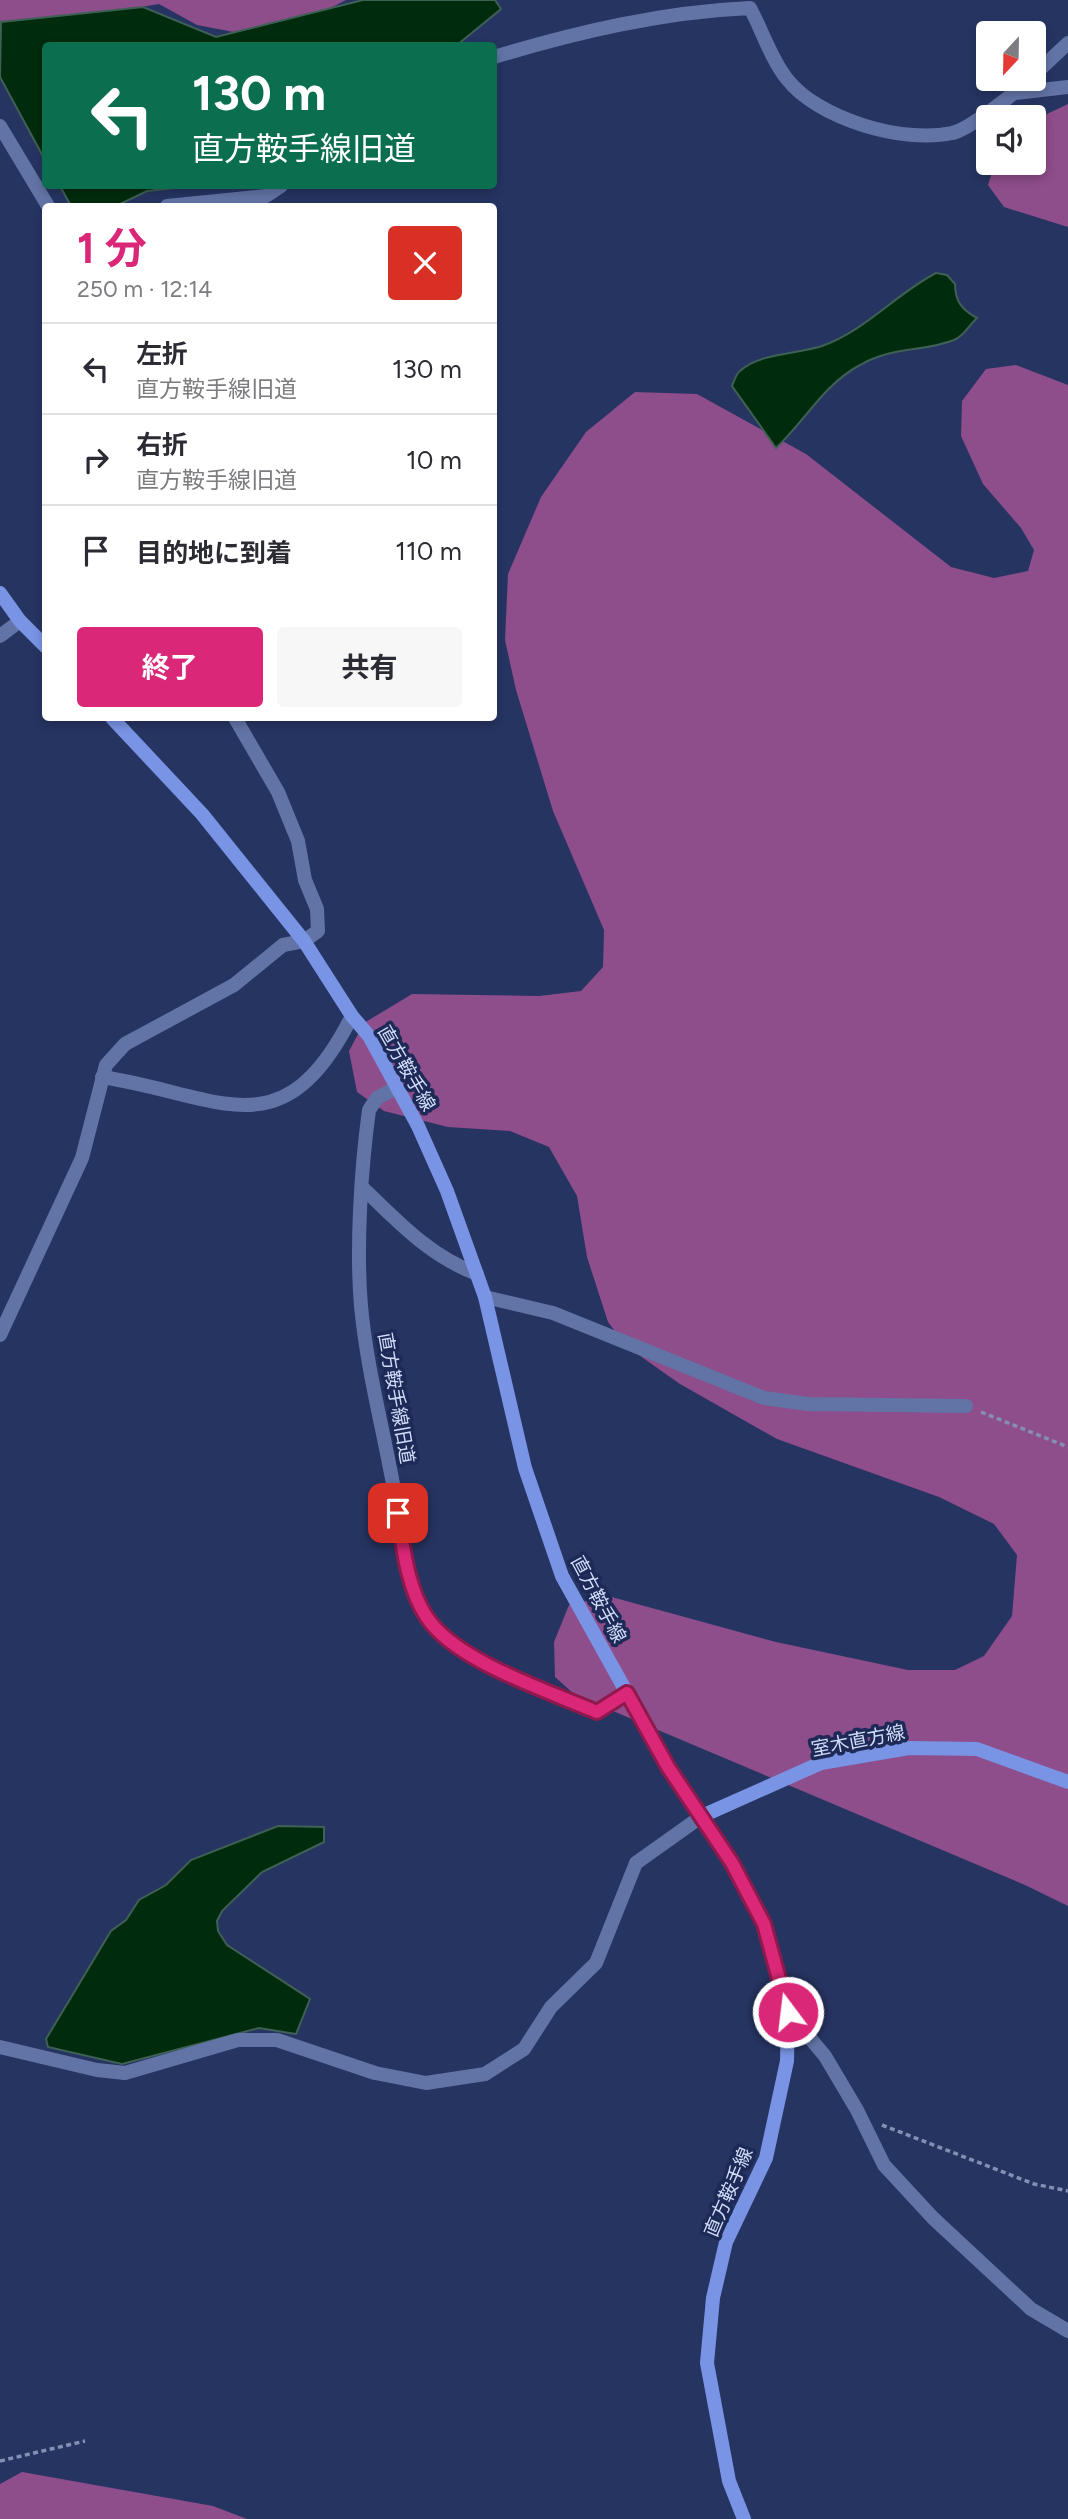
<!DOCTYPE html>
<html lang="ja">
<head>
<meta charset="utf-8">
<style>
	:root { --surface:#fff; --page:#f7f7f7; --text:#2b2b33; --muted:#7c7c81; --line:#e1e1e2; --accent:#db2777 }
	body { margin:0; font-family:Figtree,"Noto Sans JP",sans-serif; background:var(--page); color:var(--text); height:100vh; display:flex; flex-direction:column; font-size:26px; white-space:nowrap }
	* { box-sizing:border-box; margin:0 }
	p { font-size:23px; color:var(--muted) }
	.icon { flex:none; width:38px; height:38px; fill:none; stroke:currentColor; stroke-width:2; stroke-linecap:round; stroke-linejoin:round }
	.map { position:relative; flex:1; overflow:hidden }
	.drawer { position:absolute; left:42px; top:203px; width:455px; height:518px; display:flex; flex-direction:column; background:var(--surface); border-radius:7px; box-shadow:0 4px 10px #0003 }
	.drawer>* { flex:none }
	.guide { position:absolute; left:42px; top:42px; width:455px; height:147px; border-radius:7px; box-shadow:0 4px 10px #0003; background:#0b6e4f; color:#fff; overflow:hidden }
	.needle { width:46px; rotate:202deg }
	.tools { position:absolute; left:976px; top:21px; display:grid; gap:14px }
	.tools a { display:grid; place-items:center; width:70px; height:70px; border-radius:7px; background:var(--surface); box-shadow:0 4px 10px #0003; font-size:35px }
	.pin { position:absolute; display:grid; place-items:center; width:60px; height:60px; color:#fff; margin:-30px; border-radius:14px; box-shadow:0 4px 10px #0006 }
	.me { position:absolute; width:77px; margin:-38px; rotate:345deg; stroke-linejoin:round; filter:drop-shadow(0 0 5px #0008) }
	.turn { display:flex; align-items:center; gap:24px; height:147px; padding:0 35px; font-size:32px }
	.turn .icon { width:91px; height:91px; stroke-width:2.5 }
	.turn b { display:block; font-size:49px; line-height:60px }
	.round { display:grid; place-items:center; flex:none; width:74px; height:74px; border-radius:7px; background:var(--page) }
	.head { display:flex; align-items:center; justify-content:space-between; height:119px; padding:0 35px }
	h1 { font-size:42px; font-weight:700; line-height:52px; color:var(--accent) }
	.action { display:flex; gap:14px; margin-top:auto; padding:14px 35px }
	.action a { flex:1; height:80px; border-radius:7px; background:var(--accent); color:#fff; font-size:28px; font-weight:700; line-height:80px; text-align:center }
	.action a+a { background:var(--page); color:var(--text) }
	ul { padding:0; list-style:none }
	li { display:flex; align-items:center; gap:21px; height:91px; padding:0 35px; border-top:2px solid var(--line) }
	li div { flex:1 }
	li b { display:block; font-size:26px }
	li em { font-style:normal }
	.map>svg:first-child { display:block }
	.forest { fill:#8e4d8b }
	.water { fill:#002b0d; stroke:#3f6054; stroke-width:2 }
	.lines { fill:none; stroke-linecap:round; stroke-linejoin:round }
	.path { stroke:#838fb4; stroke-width:3.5; stroke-dasharray:5 3.5; stroke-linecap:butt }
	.street { stroke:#6274a6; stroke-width:14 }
	.secondary { stroke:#7994e4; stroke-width:14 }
	.route-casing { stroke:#8e194d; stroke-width:18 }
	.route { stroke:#db2777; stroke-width:12 }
	.labels { text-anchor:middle; stroke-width:7; stroke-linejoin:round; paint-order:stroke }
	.street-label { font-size:19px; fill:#d2ddfa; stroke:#1d2956 }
</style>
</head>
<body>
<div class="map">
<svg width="1068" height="2519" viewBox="0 0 1068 2519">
	<rect width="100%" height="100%" fill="#263462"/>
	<path class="forest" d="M0 0H346L271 39 197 25 159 4 0 30Z
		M1068 104V227L1004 207 988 185 995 163H1034V120Z
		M1016 365 1068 385V1906L1025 1885 575 1695 555 1677 554 1642 569 1605 608 1596 776 1642 908 1670H955L984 1656 1012 1616 1017 1555 994 1524 939 1497 777 1439 680 1384 626 1346 608 1322 587 1257 577 1196 549 1147 510 1131 448 1127 384 1111 357 1092 349 1051 364 1023 412 994 539 996 581 991 603 967 604 930 553 811 516 690 505 640 508 574 541 497 586 432 635 392 697 394 806 454 951 567 994 578 1028 571 1034 550 1021 528 983 484 961 436 962 401 986 369Z
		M22 2472 213 2506 247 2519H0V2484Z"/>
	<path class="water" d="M363 0H495L501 9 457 45 46 46 45 160 0 77 1 22 143 7 216 37Z
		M60 186H192L147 191 116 206H71Z
		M936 273 947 275 955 284C955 301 962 310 977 318 969 325 964 336 954 340 924 352 893 346 860 365 823 385 806 420 776 448L732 386C734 381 736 374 740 371 759 353 798 354 822 346 865 331 897 293 936 273Z
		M278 1826 324 1827V1842L262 1872 222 1911 217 1921 218 1931 227 1945 310 1999 296 2034 259 2028 122 2064 48 2047 46 2039 111 1931 126 1920 139 1900 166 1885 191 1860Z"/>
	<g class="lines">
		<path class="path" d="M981 1412 1068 1447
			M882 2125 1034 2184 1068 2191
			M0 2461 85 2441"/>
		<path class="street" d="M494 57C577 32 662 12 750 8 762 30 771 59 787 79 818 119 903 144 952 133 969 130 1016 92 1030 79
			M1034 75 1068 43
			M1015 93 1068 87
			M0 126 48 206
			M167 206 266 196 281 186
			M0 636 20 621
			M102 1077C221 1095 282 1154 352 1016
			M396 1088 377 1098 369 1110C361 1169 356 1247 361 1306 367 1370 384 1432 395 1495 402 1533 403 1585 427 1618 459 1663 546 1690 597 1712L627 1693
			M364 1189C399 1223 430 1256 477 1274
			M485 1297 553 1313 764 1398 808 1404 966 1406
			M0 1335 82 1158 106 1065 125 1044 234 985 283 945 304 941 318 931 317 909 305 880 298 841 278 792 235 718
			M788 2012 825 2056 857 2110 884 2165 933 2218 1031 2309 1068 2331
			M0 2047 97 2070 125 2073 238 2040H277L375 2073 426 2083 485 2074 524 2049 551 2007 596 1963 636 1863 702 1816"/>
		<path class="secondary" d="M0 593 20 621 46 647
			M112 718 202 814 304 941 352 1016 369 1036 418 1126 447 1191 485 1297 525 1468 562 1576 668 1767 732 1863 764 1924 788 2012 787 2061 766 2158 726 2242 713 2298 707 2363 729 2481 744 2519
			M702 1816 821 1763 909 1748 977 1749 1068 1782"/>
	</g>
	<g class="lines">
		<defs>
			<path id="route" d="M398 1513C403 1546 407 1587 426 1616 454 1661 549 1691 597 1712L627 1693 668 1767 732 1863 764 1924 788 2012"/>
		</defs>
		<use href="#route" class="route-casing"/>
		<use href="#route" class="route"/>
	</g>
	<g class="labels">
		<g class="street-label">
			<text transform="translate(407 1068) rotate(60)" y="7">直方鞍手線</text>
			<text transform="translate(397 1398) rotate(80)" y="7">直方鞍手線旧道</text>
			<text transform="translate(599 1599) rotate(62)" y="7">直方鞍手線</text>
			<text transform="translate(858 1740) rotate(-11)" y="7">室木直方線</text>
			<text transform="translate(728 2192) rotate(-67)" y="7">直方鞍手線</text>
		</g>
	</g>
</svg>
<div class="tools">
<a><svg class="needle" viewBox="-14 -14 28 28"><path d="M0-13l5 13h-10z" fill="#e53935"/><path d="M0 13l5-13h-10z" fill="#7c7c81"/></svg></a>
<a><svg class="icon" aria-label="sound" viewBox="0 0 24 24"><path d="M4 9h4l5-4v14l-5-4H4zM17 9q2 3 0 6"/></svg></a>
</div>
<div class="pin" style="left:398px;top:1513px;background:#d93025"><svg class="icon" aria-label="arrive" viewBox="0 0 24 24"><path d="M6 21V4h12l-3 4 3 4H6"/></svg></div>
<svg class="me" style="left:788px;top:2012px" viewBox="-20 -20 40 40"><circle r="17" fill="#db2777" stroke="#fff" stroke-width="3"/><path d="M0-11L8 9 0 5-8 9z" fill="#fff"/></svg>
<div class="guide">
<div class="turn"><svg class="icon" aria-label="left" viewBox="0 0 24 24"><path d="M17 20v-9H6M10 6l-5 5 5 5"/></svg><div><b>130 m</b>直方鞍手線旧道</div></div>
</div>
<section class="drawer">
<div class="head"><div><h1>1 分</h1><p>250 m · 12:14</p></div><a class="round" style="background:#d93025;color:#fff"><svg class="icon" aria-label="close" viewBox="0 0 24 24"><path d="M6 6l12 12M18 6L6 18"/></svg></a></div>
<ul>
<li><svg class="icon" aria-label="left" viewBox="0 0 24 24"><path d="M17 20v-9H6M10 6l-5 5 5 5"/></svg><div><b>左折</b><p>直方鞍手線旧道</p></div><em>130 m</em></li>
<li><svg class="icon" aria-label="right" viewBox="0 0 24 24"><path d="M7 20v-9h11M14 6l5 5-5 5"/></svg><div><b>右折</b><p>直方鞍手線旧道</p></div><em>10 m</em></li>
<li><svg class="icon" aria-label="arrive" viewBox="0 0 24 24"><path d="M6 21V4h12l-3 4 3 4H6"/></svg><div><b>目的地に到着</b></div><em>110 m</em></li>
</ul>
<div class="action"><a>終了</a><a>共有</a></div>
</section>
</div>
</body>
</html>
